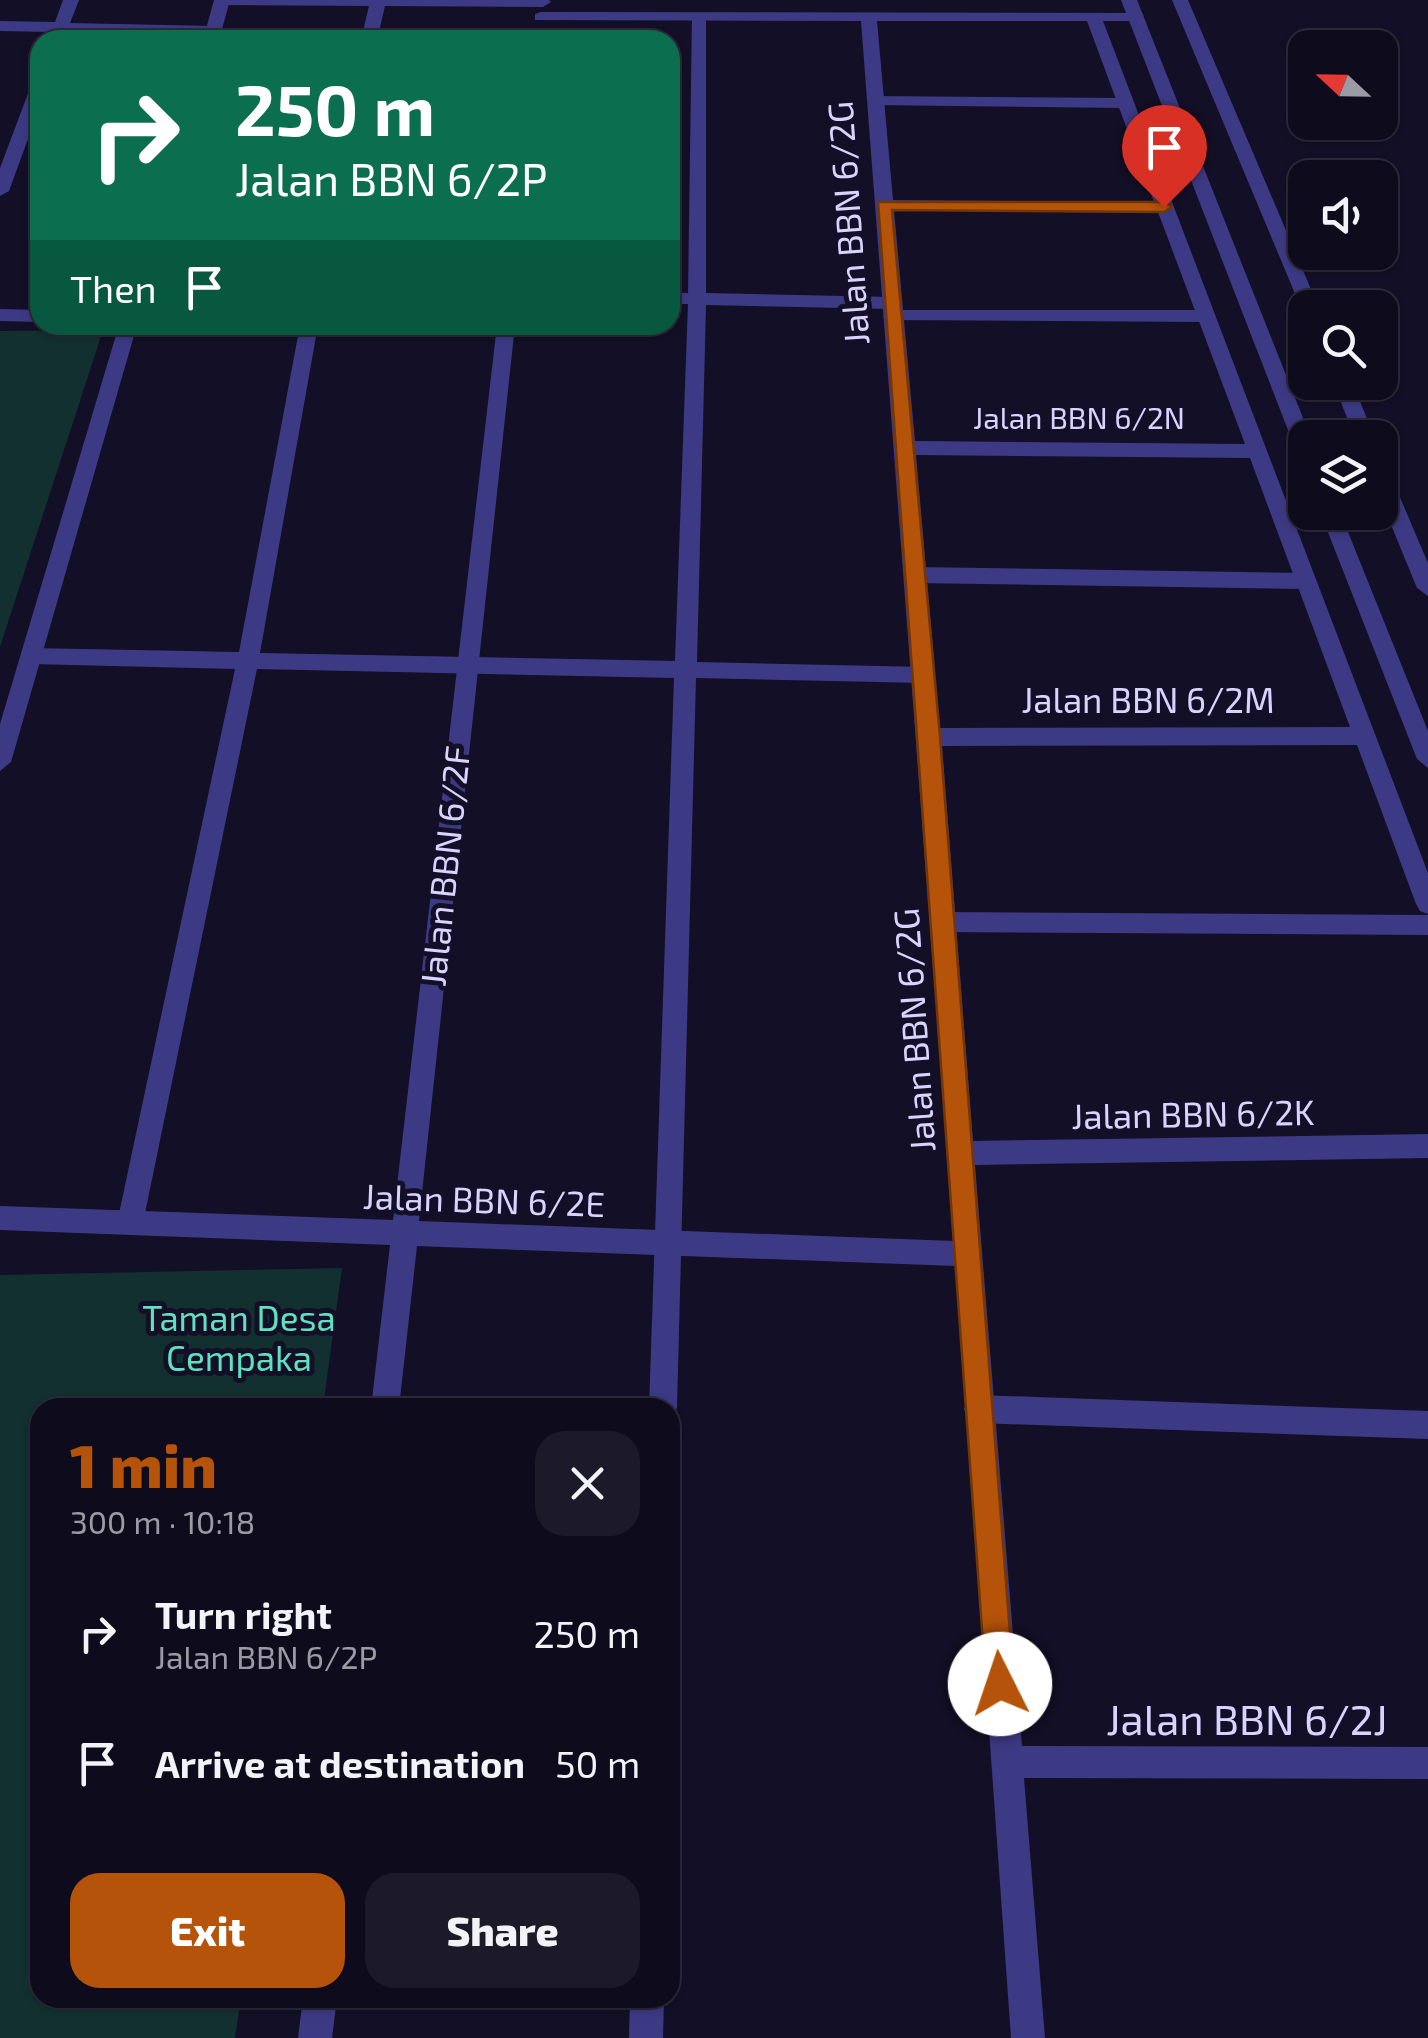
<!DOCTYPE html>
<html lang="en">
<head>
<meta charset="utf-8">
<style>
	:root { --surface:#0e0b1c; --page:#1c1929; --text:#f1f3f6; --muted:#9b9ba3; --line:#2e2b3b; --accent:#b45309 }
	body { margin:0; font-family:"Exo 2",sans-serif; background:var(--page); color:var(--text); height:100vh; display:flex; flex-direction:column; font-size:38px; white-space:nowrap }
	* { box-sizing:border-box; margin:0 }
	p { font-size:32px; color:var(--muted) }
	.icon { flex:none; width:55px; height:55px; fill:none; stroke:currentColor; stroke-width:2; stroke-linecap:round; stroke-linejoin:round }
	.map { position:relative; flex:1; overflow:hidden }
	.panel { position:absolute; left:30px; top:1398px; width:650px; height:610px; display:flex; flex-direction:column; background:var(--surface); border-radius:30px; box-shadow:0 2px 8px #0004,0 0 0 2px var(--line) }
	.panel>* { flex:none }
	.top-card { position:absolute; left:30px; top:30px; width:650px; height:305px; border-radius:30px; box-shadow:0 2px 8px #0004,0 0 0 2px var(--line); background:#0b6e4f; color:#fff; overflow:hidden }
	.needle { width:65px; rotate:292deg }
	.buttons { position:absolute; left:1288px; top:30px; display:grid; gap:20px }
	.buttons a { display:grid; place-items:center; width:110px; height:110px; border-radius:20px; background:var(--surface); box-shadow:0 2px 8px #0004,0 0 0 2px var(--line); font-size:50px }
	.pin { position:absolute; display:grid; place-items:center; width:85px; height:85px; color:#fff; margin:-102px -42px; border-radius:50% 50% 50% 0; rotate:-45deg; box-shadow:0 0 10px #0007 }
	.pin .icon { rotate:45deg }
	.me { position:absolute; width:110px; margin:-55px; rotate:356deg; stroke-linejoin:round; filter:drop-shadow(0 0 8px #0008) }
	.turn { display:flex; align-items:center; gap:35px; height:210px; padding:0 40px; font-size:45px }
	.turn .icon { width:130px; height:130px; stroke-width:2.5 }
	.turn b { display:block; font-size:70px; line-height:85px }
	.then { display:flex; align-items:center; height:95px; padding:0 40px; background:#0003; gap:20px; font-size:38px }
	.round { display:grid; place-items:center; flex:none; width:105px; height:105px; border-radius:30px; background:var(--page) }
	.overview { display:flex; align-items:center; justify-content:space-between; height:170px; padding:0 40px }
	h1 { font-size:60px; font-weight:800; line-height:75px; color:var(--accent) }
	.button { display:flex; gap:20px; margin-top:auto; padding:20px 40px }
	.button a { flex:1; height:115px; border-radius:30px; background:var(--accent); color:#fff; font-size:40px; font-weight:800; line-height:115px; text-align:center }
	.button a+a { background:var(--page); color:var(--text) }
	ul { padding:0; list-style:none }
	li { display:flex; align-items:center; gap:30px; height:130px; padding:0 40px }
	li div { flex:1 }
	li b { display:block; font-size:38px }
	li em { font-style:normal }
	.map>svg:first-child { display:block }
	.green { fill:#12302f }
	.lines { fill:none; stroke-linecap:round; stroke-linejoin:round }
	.service { fill:#3d3a85; fill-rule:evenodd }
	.minor { fill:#3d3a85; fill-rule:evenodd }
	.tertiary { fill:#3d3a85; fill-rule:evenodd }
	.route { fill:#b45309; stroke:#753606; stroke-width:2.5 }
	.labels { text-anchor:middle; stroke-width:10; stroke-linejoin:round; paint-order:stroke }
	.far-street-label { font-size:30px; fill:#d9d4ff; stroke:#130f26 }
	.street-label { font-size:35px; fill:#d9d4ff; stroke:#130f26 }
	.park-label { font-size:35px; fill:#5fe0c0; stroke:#130f26 }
	.near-street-label { font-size:42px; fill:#d9d4ff; stroke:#130f26 }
</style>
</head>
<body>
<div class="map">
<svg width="1428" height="2038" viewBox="0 0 1428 2038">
	<rect width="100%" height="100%" fill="#130f26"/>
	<path class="green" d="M103 330 0 647V331Z
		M342 1268 323 1407 40 1408V1998H241L235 2038H0V1275Z"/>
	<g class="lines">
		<path class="service" d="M63 0H79L70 23 213 26 221 31 213 36 67 32 64 40H48L51 32 0 31V21L55 22Z
			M214 0H549L551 2 543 7 385 6 377 40H361L369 6 222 5Z
			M692 15 706 18V293L891 297 900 303 891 309 706 305 697 662 924 667 935 675 924 683 696 678 677 1408 670 1419V1408H649L674 678 257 669 143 1223 139 1232 130 1235 121 1232 117 1223 235 669 31 664 20 656 31 648 239 652 300 325H318L260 653 675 661 688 304H670V292L688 293Z
			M40 78V106L9 191 0 196V168L32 83Z
			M875 96 1125 98 1133 103 1125 108 869 105V97Z
			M892 310H1204L1213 316 1204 322 885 320 883 316Z
			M915 567 1305 573 1316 581 1305 589 915 583 905 575Z
			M943 912 1428 915V935L943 932 934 929 931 922 934 915Z
			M978 1395 1428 1411V1439L978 1423 968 1419 964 1409 968 1399Z
			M630 1998H664L663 2038H629Z"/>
		<path class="minor" d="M214 0H230L219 40H203Z
			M541 12 1142 13 1144 16 1136 21H1103L1428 873V914L1420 911 1416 904 1357 745 942 746 973 1141 1428 1134V1158L975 1165 1022 1746 1428 1747V1779L1024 1778 1045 2038H1011L956 1266 417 1246 399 1408H371L390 1245 0 1230V1206L393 1220 497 325H515L419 1221 954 1241 861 21 535 20V14ZM877 21H1087L1154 202 893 200ZM894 210 1158 212 1245 444 915 441ZM916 455 1250 458 1350 727 940 728Z
			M0 309 40 310V322L0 321Z
			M119 325H137L11 762 0 771V724Z
			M303 1998H337L332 2038H298Z"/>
		<path class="tertiary" d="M1121 0H1137L1311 438H1305V455L1295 448Z
			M1172 0H1188L1319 308H1305V313L1301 308Z
			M1333 382H1352L1375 438H1355Z
			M1380 467 1390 474 1428 563V596L1417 588 1380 498Z
			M1320 512H1340L1428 731V768L1417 759Z"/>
	</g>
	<path class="route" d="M878 202H1164L1172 207 1164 212 892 210 940 737 1014 1684 1010 1694 1000 1698 990 1694 986 1684Z"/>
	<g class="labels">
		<g class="far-street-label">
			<text x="1079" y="429">Jalan BBN 6/2N</text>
		</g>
		<g class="street-label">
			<text transform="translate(849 223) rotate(-94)" y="12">Jalan BBN 6/2G</text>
			<text x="1148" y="713">Jalan BBN 6/2M</text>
			<text transform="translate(446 866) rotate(-84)" y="12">Jalan BBN 6/2F</text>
			<text transform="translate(915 1030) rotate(-94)" y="12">Jalan BBN 6/2G</text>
			<text transform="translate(1193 1115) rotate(-1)" y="12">Jalan BBN 6/2K</text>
			<text transform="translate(484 1201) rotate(2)" y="12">Jalan BBN 6/2E</text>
		</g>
		<g class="park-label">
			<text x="239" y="1331">Taman Desa<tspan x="239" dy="40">Cempaka</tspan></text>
		</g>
		<g class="near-street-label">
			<text x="1247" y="1735">Jalan BBN 6/2J</text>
		</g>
	</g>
</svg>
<div class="buttons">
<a><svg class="needle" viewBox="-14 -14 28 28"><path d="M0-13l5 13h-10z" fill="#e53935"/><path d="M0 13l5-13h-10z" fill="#9b9ba3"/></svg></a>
<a><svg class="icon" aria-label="sound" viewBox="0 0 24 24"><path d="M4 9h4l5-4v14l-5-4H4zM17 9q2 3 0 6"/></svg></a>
<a><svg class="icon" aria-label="search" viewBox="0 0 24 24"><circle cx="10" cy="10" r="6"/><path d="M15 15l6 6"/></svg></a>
<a><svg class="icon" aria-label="layers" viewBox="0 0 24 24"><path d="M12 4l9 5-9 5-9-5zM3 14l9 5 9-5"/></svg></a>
</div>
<div class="pin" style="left:1164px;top:207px;background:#d93025"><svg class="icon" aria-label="arrive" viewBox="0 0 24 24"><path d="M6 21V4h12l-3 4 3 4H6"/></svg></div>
<svg class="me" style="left:1000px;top:1684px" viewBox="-20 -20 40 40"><circle r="19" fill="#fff"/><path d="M0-13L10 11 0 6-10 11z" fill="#b45309"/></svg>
<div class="top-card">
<div class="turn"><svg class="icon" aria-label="right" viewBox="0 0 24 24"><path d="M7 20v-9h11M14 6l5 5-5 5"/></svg><div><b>250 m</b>Jalan BBN 6/2P</div></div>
<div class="then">Then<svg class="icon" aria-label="arrive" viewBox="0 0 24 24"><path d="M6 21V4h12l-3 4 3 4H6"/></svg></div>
</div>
<section class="panel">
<div class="overview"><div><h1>1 min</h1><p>300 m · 10:18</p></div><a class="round"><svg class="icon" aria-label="close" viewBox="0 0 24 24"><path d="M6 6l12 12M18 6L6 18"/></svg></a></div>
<ul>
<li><svg class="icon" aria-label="right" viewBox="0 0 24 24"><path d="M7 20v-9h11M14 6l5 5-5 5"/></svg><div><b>Turn right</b><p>Jalan BBN 6/2P</p></div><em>250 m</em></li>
<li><svg class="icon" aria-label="arrive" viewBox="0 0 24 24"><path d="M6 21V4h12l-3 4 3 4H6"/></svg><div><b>Arrive at destination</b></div><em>50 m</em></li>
</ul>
<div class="button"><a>Exit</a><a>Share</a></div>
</section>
</div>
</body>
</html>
